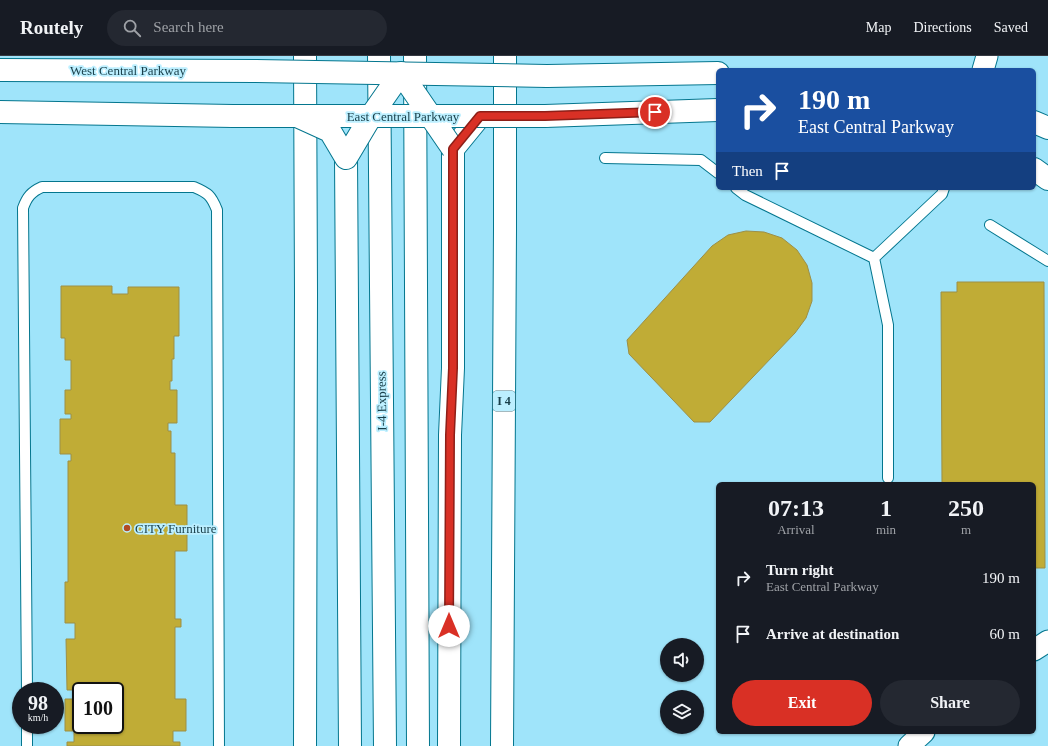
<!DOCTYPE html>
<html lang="en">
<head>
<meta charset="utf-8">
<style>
	:root { --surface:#171b24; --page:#242831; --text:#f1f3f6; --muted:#9ea1a6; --line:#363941; --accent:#d93025 }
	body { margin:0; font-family:"Times New Roman",serif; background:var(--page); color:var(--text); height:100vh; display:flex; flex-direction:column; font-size:15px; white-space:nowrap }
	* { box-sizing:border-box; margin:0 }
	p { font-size:13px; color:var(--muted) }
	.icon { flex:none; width:22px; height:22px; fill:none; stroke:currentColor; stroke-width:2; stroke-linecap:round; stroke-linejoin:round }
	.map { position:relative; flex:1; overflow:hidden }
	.sheet { position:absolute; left:716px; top:426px; width:320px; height:252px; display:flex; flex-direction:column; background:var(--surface); border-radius:6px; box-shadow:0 1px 3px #0004 }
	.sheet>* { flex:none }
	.banner { position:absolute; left:716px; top:12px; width:320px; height:122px; border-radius:6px; box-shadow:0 1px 3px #0004; background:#1a4fa0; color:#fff; overflow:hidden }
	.buttons { position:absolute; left:660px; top:582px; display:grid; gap:8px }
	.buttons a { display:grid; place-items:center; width:44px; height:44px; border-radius:50%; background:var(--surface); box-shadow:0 1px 3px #0004; font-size:20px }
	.speed { position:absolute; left:12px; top:626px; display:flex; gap:8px; font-size:20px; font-weight:700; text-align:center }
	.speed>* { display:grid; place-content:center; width:52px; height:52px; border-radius:50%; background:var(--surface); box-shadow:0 1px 3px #0004; line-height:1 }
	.speed small { font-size:10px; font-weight:400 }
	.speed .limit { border:2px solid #111; border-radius:6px; background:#fff; color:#111 }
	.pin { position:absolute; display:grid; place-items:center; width:34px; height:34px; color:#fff; margin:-17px; border:2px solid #fff; border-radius:50%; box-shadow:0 1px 4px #0007 }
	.me { position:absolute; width:44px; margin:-22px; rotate:0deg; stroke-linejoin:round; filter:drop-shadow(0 0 3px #0008) }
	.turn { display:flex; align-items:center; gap:14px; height:84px; padding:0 16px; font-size:18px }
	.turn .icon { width:52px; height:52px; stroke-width:2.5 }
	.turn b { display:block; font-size:28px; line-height:34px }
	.then { display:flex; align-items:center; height:38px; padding:0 16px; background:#0003; gap:8px; font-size:15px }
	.eta { display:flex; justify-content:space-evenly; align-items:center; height:68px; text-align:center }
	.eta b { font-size:24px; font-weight:700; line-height:28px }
	.primary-button { display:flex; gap:8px; margin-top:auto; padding:8px 16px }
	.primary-button a { flex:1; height:46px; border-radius:24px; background:var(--accent); color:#fff; font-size:16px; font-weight:700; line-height:46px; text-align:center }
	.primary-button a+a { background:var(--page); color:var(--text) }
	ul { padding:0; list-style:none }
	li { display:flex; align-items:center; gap:12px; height:56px; padding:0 16px }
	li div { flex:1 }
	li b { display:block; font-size:15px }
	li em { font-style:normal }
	header { display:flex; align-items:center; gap:24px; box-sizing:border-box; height:56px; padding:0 20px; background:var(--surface); border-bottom:1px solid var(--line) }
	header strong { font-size:19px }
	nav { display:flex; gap:22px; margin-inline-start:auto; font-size:14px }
	.search { width:280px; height:36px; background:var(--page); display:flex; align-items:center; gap:10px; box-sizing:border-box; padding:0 14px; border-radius:22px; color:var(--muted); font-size:15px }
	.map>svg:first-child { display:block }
	.building { fill:#c0ac36; stroke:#9c8f47; fill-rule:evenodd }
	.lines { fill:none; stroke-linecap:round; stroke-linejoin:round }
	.service-casing { stroke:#04768e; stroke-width:12 }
	.minor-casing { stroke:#04768e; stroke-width:23 }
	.secondary-casing { stroke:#04768e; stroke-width:24 }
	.motorway-casing { stroke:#04768e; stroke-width:24 }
	.service { stroke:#fff; stroke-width:10 }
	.minor { stroke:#fff; stroke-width:21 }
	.secondary { stroke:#fff; stroke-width:22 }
	.motorway { stroke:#fff; stroke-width:22 }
	.secondary-bridge-casing { stroke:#04768e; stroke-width:24; stroke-linecap:butt }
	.motorway-bridge-casing { stroke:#04768e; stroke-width:24; stroke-linecap:butt }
	.secondary-bridge { stroke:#fff; stroke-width:22 }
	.motorway-bridge { stroke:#fff; stroke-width:22 }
	.route-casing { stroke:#8d1f18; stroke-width:10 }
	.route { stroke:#d93025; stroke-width:7 }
	.poi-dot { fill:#b14a24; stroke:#bcefff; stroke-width:1.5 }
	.labels { text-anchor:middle; stroke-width:3.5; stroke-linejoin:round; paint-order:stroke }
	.shield { fill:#bcefff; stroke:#4a7480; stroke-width:1 }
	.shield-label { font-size:12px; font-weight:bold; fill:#193f4a }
	.street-label { font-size:13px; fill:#193f4a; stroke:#bcefff }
	.poi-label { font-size:13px; fill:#193f4a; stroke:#bcefff; text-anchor:start }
</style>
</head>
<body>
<header>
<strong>Routely</strong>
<div class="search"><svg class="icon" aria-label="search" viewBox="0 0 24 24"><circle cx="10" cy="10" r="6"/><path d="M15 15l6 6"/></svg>Search here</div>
<nav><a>Map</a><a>Directions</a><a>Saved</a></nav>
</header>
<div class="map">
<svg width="1048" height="690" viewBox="0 0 1048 690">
	<rect width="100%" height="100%" fill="#9fe4fa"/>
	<path class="building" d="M746 175 764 176 782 182 797 194 807 209 812 227V245L806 262 795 277 710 366H694L629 298 627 284 712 190 728 179Z
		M957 226H1044L1045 512H1034V428H942L941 236H957Z
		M61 230H112V238H128V231H179V280H174V303H172V325H170V334H177V367H168V375H171V397H175V449H187V495H175V563H181V571H175V643H186V675H173V686H180V690H67V686H74V675H65V643H76V634H67L66 583H75V567H65V526H68V405H71V398H60V363H71V358H65V334H71V304H65V282H61ZM81 635H115V669H81Z"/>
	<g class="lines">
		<defs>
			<path id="service" d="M605 102 701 104 718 117
				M736 132 745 139 874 202 942 138 944 132
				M990 169 1048 205
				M874 202 888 269V422
				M27 635 23 152C27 141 31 136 42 131H194C208 137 211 139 217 154L219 690
				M27 669V690"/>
			<path id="minor" d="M983 14 987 0
				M1034 594 1048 585
				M909 690 924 676"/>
			<path id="secondary" d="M0 14 256 15
				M547 20 718 17
				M0 56 233 60
				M545 60 718 54
				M1034 66 1048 72
				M1034 113 1048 123"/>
			<path id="motorway" d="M305 0 306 237 305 690
				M379 0 385 690
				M415 0 418 690
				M346 102 350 690
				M449 690 450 379 453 312V93L480 60
				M502 690 505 173V0"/>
		</defs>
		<use href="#service" class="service-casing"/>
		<use href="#minor" class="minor-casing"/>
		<use href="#secondary" class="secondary-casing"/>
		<use href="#motorway" class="motorway-casing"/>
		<use href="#service" class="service"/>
		<use href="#minor" class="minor"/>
		<use href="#secondary" class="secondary"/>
		<use href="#motorway" class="motorway"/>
		<defs>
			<path id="secondary-bridge" d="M256 15 547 20
				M233 60H545"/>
			<path id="motorway-bridge" d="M297 60 330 75 346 102 371 60 401 17 453 93"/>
		</defs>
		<use href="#secondary-bridge" class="secondary-bridge-casing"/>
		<use href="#motorway-bridge" class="motorway-bridge-casing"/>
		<use href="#secondary-bridge" class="secondary-bridge"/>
		<use href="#motorway-bridge" class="motorway-bridge"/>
	</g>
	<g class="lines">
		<defs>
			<path id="route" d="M449 570 450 379 453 312V93L480 60H545L655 56"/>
		</defs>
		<use href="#route" class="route-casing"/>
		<use href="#route" class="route"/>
	</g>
	<circle class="poi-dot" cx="127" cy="472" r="4"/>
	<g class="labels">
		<rect class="shield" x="493" y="335" width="22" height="20" rx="3"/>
		<g class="shield-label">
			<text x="504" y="349">I 4</text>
		</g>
		<g class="street-label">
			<text x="128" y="19">West Central Parkway</text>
			<text x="403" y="65">East Central Parkway</text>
			<text transform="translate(381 345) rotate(-91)" y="5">I-4 Express</text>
		</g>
		<g class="poi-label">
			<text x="135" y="477">CITY Furniture</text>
		</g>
	</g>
</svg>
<div class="buttons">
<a><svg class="icon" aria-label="sound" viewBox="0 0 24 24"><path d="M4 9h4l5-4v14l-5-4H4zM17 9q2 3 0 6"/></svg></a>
<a><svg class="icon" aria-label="layers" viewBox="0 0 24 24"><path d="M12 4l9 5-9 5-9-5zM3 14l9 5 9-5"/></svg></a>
</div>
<div class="speed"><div>98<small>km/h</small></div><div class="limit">100</div></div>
<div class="pin" style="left:655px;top:56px;background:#d93025"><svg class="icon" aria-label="arrive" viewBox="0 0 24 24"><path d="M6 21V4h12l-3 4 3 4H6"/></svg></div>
<svg class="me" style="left:449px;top:570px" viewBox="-20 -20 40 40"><circle r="19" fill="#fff"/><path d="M0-13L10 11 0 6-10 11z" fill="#d93025"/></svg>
<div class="banner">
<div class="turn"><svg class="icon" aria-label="right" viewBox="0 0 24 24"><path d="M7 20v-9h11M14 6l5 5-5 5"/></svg><div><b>190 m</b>East Central Parkway</div></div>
<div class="then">Then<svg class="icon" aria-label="arrive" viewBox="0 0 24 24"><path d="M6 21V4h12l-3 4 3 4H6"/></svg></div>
</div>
<section class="sheet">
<div class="eta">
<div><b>07:13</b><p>Arrival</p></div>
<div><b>1</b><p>min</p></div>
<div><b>250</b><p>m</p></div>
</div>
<ul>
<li><svg class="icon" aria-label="right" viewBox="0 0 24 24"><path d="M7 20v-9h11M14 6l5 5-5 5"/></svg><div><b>Turn right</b><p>East Central Parkway</p></div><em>190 m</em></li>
<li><svg class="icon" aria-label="arrive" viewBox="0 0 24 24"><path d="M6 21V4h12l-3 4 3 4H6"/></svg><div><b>Arrive at destination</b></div><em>60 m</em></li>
</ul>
<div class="primary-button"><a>Exit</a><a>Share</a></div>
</section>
</div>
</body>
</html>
